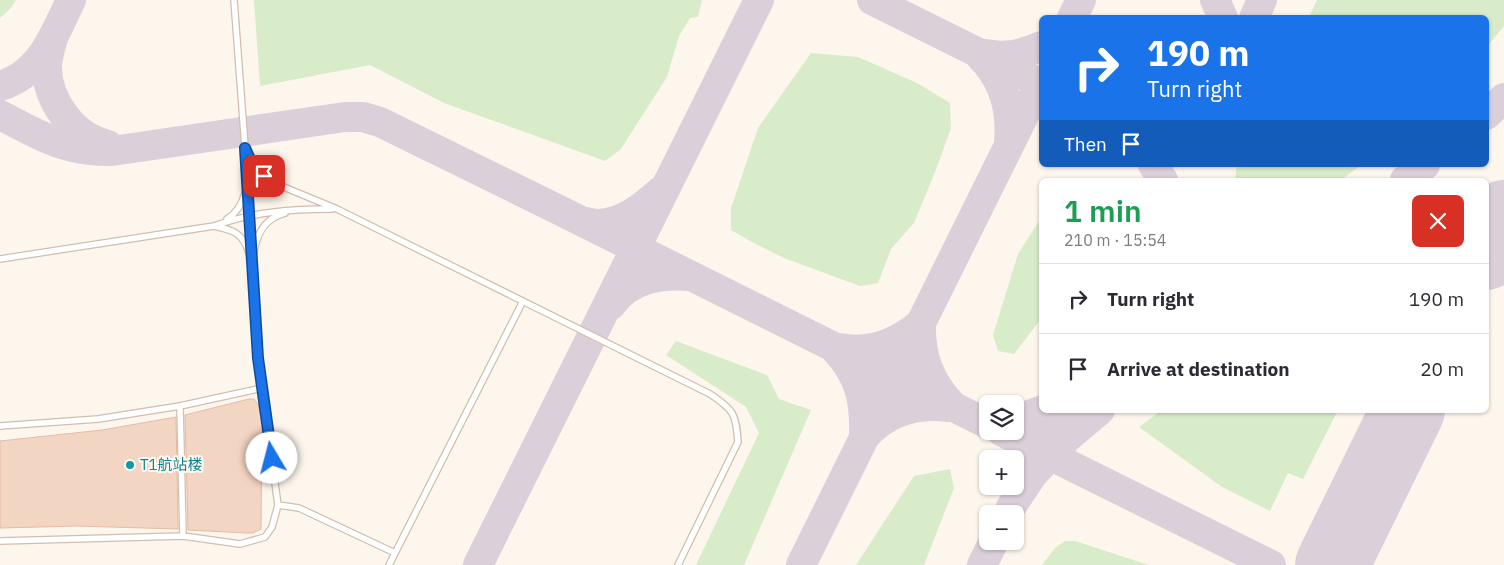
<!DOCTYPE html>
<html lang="en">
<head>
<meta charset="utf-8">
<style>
	:root { --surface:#fff; --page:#f2f2f3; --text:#2b2b33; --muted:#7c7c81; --line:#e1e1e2 }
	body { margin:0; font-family:"IBM Plex Sans","Noto Sans SC",sans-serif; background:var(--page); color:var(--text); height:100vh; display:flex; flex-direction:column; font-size:19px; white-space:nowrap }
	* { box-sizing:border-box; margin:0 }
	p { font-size:16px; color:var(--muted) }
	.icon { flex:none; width:28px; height:28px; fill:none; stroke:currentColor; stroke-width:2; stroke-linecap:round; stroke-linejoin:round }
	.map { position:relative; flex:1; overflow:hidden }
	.details { position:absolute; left:1039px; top:178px; width:450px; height:235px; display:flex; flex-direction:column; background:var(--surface); border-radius:8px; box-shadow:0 1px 4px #0004 }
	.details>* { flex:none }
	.top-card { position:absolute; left:1039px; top:15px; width:450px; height:152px; border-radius:8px; box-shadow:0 1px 4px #0004; background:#1a73e8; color:#fff; overflow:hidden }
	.fabs { position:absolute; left:979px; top:395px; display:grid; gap:10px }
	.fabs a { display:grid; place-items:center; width:45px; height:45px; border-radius:8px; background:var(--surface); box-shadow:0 1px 4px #0004; font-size:25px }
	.pin { position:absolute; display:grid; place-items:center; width:42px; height:42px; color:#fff; margin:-21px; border-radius:10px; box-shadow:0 2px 8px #0006 }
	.me { position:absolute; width:55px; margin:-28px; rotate:352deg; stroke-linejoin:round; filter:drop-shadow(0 0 4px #0008) }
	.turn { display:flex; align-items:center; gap:18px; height:105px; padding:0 25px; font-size:22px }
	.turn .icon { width:65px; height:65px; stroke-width:2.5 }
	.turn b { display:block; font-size:35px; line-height:42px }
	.then { display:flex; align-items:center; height:48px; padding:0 25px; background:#0003; gap:10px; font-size:19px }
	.round { display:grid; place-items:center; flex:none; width:52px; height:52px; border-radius:8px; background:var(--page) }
	.overview { display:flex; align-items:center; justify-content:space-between; height:85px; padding:0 25px }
	h1 { font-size:30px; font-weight:600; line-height:38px; color:#1e9e55 }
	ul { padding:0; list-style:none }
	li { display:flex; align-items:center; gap:15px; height:70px; padding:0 25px; border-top:1px solid var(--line) }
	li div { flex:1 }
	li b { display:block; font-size:19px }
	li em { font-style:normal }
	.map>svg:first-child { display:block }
	.green { fill:#d8ecc9 }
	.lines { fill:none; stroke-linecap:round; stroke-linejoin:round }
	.taxiway { stroke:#dbcfda; stroke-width:30 }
	.runway { stroke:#dbcfda; stroke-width:74 }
	.building { fill:#f3d5c3; stroke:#e6bba3 }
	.lane-casing { stroke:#d1beb0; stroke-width:8 }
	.lane { stroke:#fff; stroke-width:5.5 }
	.route-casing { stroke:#114b97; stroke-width:12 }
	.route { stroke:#1a73e8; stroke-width:9 }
	.culture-dot { fill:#0f9aa8; stroke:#fffaf3; stroke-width:2 }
	.labels { text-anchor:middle; stroke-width:4; stroke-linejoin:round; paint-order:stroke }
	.culture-label { font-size:15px; fill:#0d838f; stroke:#fffaf3; text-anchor:start }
</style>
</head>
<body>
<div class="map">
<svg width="1504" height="565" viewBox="0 0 1504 565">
	<rect width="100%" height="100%" fill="#fdf6ec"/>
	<path class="green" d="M0 0H16L10 9 0 18Z
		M254 0H702L698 17 690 18 679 36 667 77 621 149 605 161 444 103 370 65 260 86Z
		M1317 0H1504V26L1486 48V18L1309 17Z
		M811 53 858 57 917 83 950 103 951 128 937 167 914 223 891 249 878 283 860 286 784 258 750 241 731 230V208L758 128Z
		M1237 165H1361L1341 180H1235Z
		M1041 218V319L1014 354 998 351 993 335 1018 254Z
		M676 341 767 375 779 399 811 410 744 565H696L759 433 746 407 666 355Z
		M1162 410H1338L1303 479 1288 473 1270 511 1222 487 1139 427Z
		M950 469 954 488 924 565H856L914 476Z
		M1065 541H1075L1149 565H1042L1055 548Z"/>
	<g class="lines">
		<path class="taxiway" d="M872 0 1041 84
			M1215 0 1223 18
			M1072 18 1081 0
			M1254 18 1262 0
			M54 35C51 45 48 54 47 65 46 100 73 137 108 145
			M985 54C1005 58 1023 55 1041 46
			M980 56C1004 80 1012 109 1009 142
			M0 86C41 74 54 35 71 0
			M0 115C22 126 45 140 69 146 83 150 98 151 112 151L345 117H363L380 122 557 209 988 424
			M1486 115 1504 98
			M1153 165 1163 180
			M1405 180 1425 165
			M581 221C587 222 594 224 600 224 625 222 644 206 662 190
			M611 305C630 278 660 274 690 276
			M921 323C920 355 929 381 951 404
			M839 348C870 354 896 344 920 324
			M835 349C860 376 865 400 864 435
			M1015 420 1043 410
			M1001 431 1271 565
			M866 435C888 411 918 403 949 407
			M1035 459 1059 410
			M1011 507 1033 474 1068 437 1100 410
			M478 565 759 0
			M801 565 1041 81
			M982 565 994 541
			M1319 565 1352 523"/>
		<path class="runway" d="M1486 253 1504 217
			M1332 565 1408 410"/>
	</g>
	<path class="building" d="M249 399H254L258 404 262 423 261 529 253 533H246L188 530 185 415Z
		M176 417 178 529 77 526 0 528V441L102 430Z"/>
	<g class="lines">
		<defs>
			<path id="lane" d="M234 0 245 147 254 168 274 183 337 209 710 394C734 410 736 414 738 442L678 565
				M245 153 258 358 262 388
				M227 219C237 213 242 204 245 193
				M214 226C233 230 243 233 249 253
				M254 252C257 233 265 218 285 213
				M0 259 214 226C253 212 291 209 332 209
				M180 406 183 536
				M0 426 98 419 180 406 262 388 278 505 272 527 265 537 240 544 183 536 0 541
				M278 505 299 508 395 553
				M389 565 523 301"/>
		</defs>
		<use href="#lane" class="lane-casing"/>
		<use href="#lane" class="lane"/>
	</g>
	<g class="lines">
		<defs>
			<path id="route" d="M264 176 254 168 245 148 258 358 272 458"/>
		</defs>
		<use href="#route" class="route-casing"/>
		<use href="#route" class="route"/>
	</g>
	<circle class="culture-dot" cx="130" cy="465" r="5"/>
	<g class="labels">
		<g class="culture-label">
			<text x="140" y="470">T1航站楼</text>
		</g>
	</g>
</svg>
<div class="fabs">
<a><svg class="icon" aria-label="layers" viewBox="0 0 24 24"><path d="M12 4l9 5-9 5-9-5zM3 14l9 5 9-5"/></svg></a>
<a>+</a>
<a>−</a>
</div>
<div class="pin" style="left:264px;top:176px;background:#d93025"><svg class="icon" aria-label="arrive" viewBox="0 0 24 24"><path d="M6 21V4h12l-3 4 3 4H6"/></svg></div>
<svg class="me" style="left:272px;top:458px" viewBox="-20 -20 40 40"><circle r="19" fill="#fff"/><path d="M0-13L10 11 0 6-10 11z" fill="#1a73e8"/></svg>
<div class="top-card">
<div class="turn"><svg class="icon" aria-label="right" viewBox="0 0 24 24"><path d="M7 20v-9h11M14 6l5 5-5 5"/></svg><div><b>190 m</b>Turn right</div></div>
<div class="then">Then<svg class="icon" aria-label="arrive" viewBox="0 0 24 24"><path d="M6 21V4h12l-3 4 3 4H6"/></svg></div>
</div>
<section class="details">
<div class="overview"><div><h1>1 min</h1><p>210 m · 15:54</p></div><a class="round" style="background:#d93025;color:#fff"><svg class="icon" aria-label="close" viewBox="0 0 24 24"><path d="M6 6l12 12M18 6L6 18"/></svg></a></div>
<ul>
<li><svg class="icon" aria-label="right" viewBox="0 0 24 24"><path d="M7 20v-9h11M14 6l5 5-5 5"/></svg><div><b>Turn right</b></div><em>190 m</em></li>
<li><svg class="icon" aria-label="arrive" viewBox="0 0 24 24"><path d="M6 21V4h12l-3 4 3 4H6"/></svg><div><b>Arrive at destination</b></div><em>20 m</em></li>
</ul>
</section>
</div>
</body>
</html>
